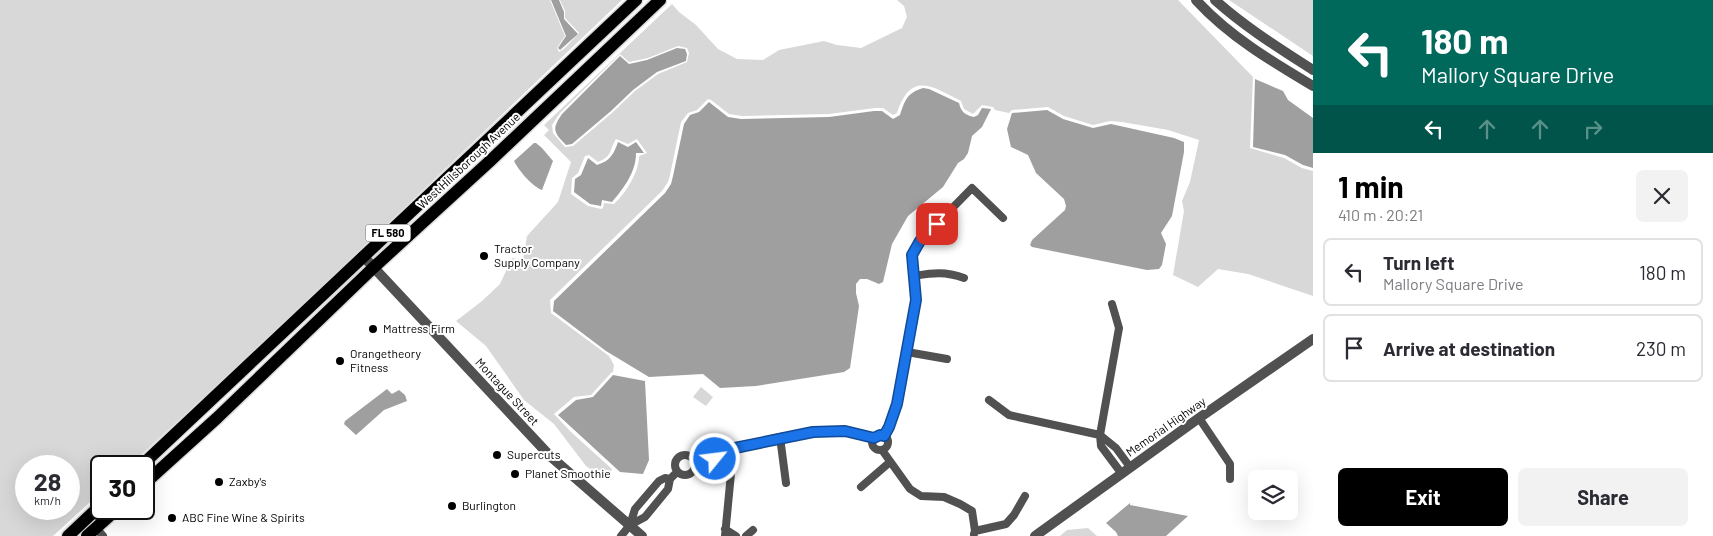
<!DOCTYPE html>
<html lang="en">
<head>
<meta charset="utf-8">
<style>
	:root { --surface:#fff; --page:#f2f2f3; --text:#2b2b33; --muted:#7c7c81; --line:#e1e1e2; --accent:#000 }
	body { margin:0; font-family:Barlow,sans-serif; background:var(--page); color:var(--text); height:100vh; display:flex; flex-direction:column; font-size:19px; white-space:nowrap }
	* { box-sizing:border-box; margin:0 }
	p { font-size:16px; color:var(--muted) }
	.icon { flex:none; width:28px; height:28px; fill:none; stroke:currentColor; stroke-width:2; stroke-linecap:round; stroke-linejoin:round }
	.map { position:relative; flex:1; overflow:hidden }
	.side { display:flex; flex-direction:column; background:var(--surface); width:400px }
	.side>* { flex:none }
	.guide { background:#00695c; color:#fff; overflow:hidden }
	.tools { position:absolute; left:1248px; top:470px; display:grid; gap:10px }
	.tools a { display:grid; place-items:center; width:50px; height:50px; border-radius:8px; background:var(--surface); box-shadow:0 5px 20px #0002; font-size:25px }
	.speed { position:absolute; left:15px; top:455px; display:flex; gap:10px; font-size:25px; font-weight:700; text-align:center }
	.speed>* { display:grid; place-content:center; width:65px; height:65px; border-radius:50%; background:var(--surface); box-shadow:0 5px 20px #0002; line-height:1 }
	.speed small { font-size:12px; font-weight:400 }
	.speed .limit { border:2px solid #111; border-radius:8px; background:#fff; color:#111 }
	.pin { position:absolute; display:grid; place-items:center; width:42px; height:42px; color:#fff; margin:-21px; border-radius:10px; box-shadow:0 2px 8px #0006 }
	.me { position:absolute; width:55px; margin:-28px; rotate:61deg; stroke-linejoin:round; filter:drop-shadow(0 0 4px #0008) }
	.turn { display:flex; align-items:center; gap:18px; height:105px; padding:0 25px; font-size:22px }
	.turn .icon { width:65px; height:65px; stroke-width:2.5 }
	.turn b { display:block; font-size:35px; line-height:42px }
	.lanes { display:flex; align-items:center; height:48px; padding:0 25px; background:#0003; justify-content:center; gap:25px; direction:ltr }
	.lanes .off { opacity:.35 }
	.round { display:grid; place-items:center; flex:none; width:52px; height:52px; border-radius:8px; background:var(--page) }
	.head { display:flex; align-items:center; justify-content:space-between; height:85px; padding:0 25px }
	h1 { font-size:30px; font-weight:700; line-height:38px; color:var(--accent) }
	.cta { display:flex; gap:10px; margin-top:auto; padding:10px 25px }
	.cta a { flex:1; height:58px; border-radius:8px; background:var(--accent); color:#fff; font-size:20px; font-weight:700; line-height:58px; text-align:center }
	.cta a+a { background:var(--page); color:var(--text) }
	ul { padding:0; list-style:none }
	li { display:flex; align-items:center; gap:15px; height:68px; margin:0 10px 8px; padding:0 15px; border:2px solid var(--line); border-radius:8px }
	li div { flex:1 }
	li b { display:block; font-size:19px }
	li em { font-style:normal }
	main { display:flex; flex:1; min-height:0 }
	.map>svg:first-child { display:block }
	.green { fill:#d8d8d8; fill-rule:evenodd }
	.water { fill:#9f9f9f }
	.lines { fill:none; stroke-linecap:round; stroke-linejoin:round }
	.primary-casing { stroke:#dbdbdb; stroke-width:15 }
	.minor { stroke:#515151; stroke-width:8 }
	.tertiary { stroke:#515151; stroke-width:10 }
	.primary { stroke:#000; stroke-width:12 }
	.route-casing { stroke:#114b97; stroke-width:12 }
	.route { stroke:#1a73e8; stroke-width:9 }
	.poi-dot { fill:#000; stroke:#fff; stroke-width:2 }
	.labels { text-anchor:middle; stroke-width:4; stroke-linejoin:round; paint-order:stroke }
	.shield { fill:#fff; stroke:#4c4c4c; stroke-width:1 }
	.shield-label { font-size:11px; font-weight:bold; fill:#000 }
	.street-label { font-size:12px; fill:#000; stroke:#fff }
	.poi-label { font-size:12px; fill:#000; stroke:#fff; text-anchor:start }
</style>
</head>
<body>
<main>
<div class="map">
<svg width="1313" height="536" viewBox="0 0 1313 536">
	<rect width="100%" height="100%" fill="#fff"/>
	<path class="green" d="M0 0H550L565 36 557 48 559 52 565 48 579 33 565 18V11L560 0H622L271 335 129 466H101V492L53 536H0ZM26 466H69V509H26Z
		M897 0H1178L1253 77 1250 148 1284 158 1302 168 1313 171V296L1248 274 1218 269 1198 287 1173 275 1184 211 1182 201 1190 182 1199 140 1168 130 1122 122 1110 121 1093 125 1064 116 1048 107 1012 110 1009 113 995 110 993 107 982 105 973 114 964 109 961 101C931 86 911 71 897 113L893 115 883 108H875L829 114 742 116 729 114 711 100 708 99 697 110 688 113 681 122 670 175 668 182 662 191 550 300 551 313 609 356 614 365 613 372 611 373 591 395 574 397 554 414 571 432 612 469 606 480 586 466 554 424 524 400 486 346 456 321 482 301 500 284 512 258 523 260 527 236 558 202 571 162 544 135 549 130 544 125 672 4 679 12 696 25 718 49 737 59 763 60 779 50 824 41 837 45 861 48 902 28 907 17 904 6ZM678 46 687 48 689 53 687 62 658 74 635 91 613 112 573 146 565 147 553 133 552 125 560 113 620 54 629 62 648 58ZM616 139 628 144 637 139 647 153 639 156C639 172 626 193 614 204L604 203 603 208 601 209 588 206 571 194 572 178 578 173 585 156 589 155 598 162C613 156 609 150 616 139Z
		M1229 0H1313V56Z
		M701 387 713 397 706 406 693 397Z
		M1088 528 1097 536H1060L1067 530Z"/>
	<path class="water" d="M551 0H559L564 12V19L578 34 560 50 558 48 566 36Z
		M677 48 685 49 687 54 686 61 657 72 633 90 611 111 572 144 566 145C553 132 552 129 562 114L620 56 629 64 647 60Z
		M1255 79 1283 91 1288 100 1313 118V168L1303 165 1285 155 1253 147Z
		M923 88 929 89 959 103C961 112 965 115 974 117L978 115 982 108 991 109 982 127 972 136 968 153 964 159 958 163 943 187 908 216 892 244 883 282 879 284 867 279H860L856 284V293L859 306 850 368 844 372 756 386 720 388 703 374 649 377 606 351 553 311 554 301 665 193 671 184 673 176 684 124 690 115 699 112 709 102 728 117 741 119 829 117 874 111H882L893 119 900 115C905 100 907 93 923 88Z
		M1047 110 1063 119 1093 128 1111 124 1174 138 1184 142V152L1172 216 1161 233 1166 244 1162 265 1159 269 1147 270 1032 247 1030 245 1032 240 1065 210 1066 206 1064 199 1036 173 1028 155 1011 147 1007 129 1012 113Z
		M618 142 628 147 636 142 644 153H636C636 172 624 188 612 202L602 200 601 206 590 204 574 192 575 179 581 175 588 158 597 165C610 161 614 154 618 142Z
		M534 143H536L542 148 553 161 542 190C532 186 519 171 514 161Z
		M613 375 645 381 649 460 643 474 620 472 558 415 576 400 593 397Z
		M387 389 392 394 399 390 405 395 407 401 384 410 356 435 344 424 345 421Z
		M1130 503V505L1188 516 1166 536H1118L1116 532 1106 523Z"/>
	<g class="lines">
		<defs>
			<path id="primary" d="M141 466 636 0
				M144 484 217 418 373 268 490 161 660 0
				M68 536 101 505
				M87 536 117 509"/>
		</defs>
		<use href="#primary" class="primary-casing"/>
		<path class="minor" d="M913 276 915 300 907 352 947 359
			M964 278C944 271 933 273 913 276L912 255 920 241 972 188 1003 218
			M1112 304 1119 328 1100 435 1101 446 1122 474
			M989 400 1009 415 1100 435 1116 448 1130 467
			M1199 418 1230 464V479
			M872 442a8 8 0 1 1 16 0a8 8 0 1 1-16 0Z
			M884 436C899 411 901 379 907 352
			M882 450 910 489 921 496 944 497 960 504 972 511 975 531
			M675 465a10 10 0 1 1 20 0a10 10 0 1 1-20 0Z
			M696 464 703 466 735 448 780 437
			M786 483 780 437 813 432 845 431 874 438
			M861 487 890 462
			M630 525 645 517 668 489 670 479 677 472
			M96 528 103 536
			M725 529 736 536
			M974 534 975 531 1006 524 1014 515 1025 496
			M621 536 630 525 635 509 659 481 665 478 670 479
			M725 536 732 463 727 453
			M746 536 753 530"/>
		<path class="tertiary" d="M1196 0C1229 36 1271 61 1313 86
			M1215 0C1245 27 1279 48 1313 70
			M363 256 550 456 642 536
			M1035 536 1199 418 1313 339"/>
		<use href="#primary" class="primary"/>
	</g>
	<g class="lines">
		<defs>
			<path id="route" d="M715 459 735 448 813 432 845 431 874 438 880 435 884 436 889 427 897 404 916 300 912 255 920 241 937 224"/>
		</defs>
		<use href="#route" class="route-casing"/>
		<use href="#route" class="route"/>
	</g>
	<g class="poi-dot">
		<circle cx="484" cy="256" r="5"/>
		<circle cx="373" cy="329" r="5"/>
		<circle cx="340" cy="361" r="5"/>
		<circle cx="497" cy="455" r="5"/>
		<circle cx="515" cy="474" r="5"/>
		<circle cx="219" cy="482" r="5"/>
		<circle cx="452" cy="506" r="5"/>
		<circle cx="172" cy="518" r="5"/>
	</g>
	<g class="labels">
		<rect class="shield" x="365.5" y="224.5" width="45" height="17" rx="4"/>
		<g class="shield-label">
			<text x="388" y="237">FL 580</text>
		</g>
		<g class="street-label">
			<text transform="translate(469 161) rotate(-43)" y="4">West Hillsborough Avenue</text>
			<text transform="translate(507 392) rotate(47)" y="4">Montague Street</text>
			<text transform="translate(1166 427) rotate(-35)" y="4">Memorial Highway</text>
		</g>
		<g class="poi-label">
			<text x="494" y="253">Tractor<tspan x="494" dy="14">Supply Company</tspan></text>
			<text x="383" y="333">Mattress Firm</text>
			<text x="350" y="358">Orangetheory<tspan x="350" dy="14">Fitness</tspan></text>
			<text x="507" y="459">Supercuts</text>
			<text x="525" y="478">Planet Smoothie</text>
			<text x="229" y="486">Zaxby's</text>
			<text x="462" y="510">Burlington</text>
			<text x="182" y="522">ABC Fine Wine &amp; Spirits</text>
		</g>
	</g>
</svg>
<div class="tools">
<a><svg class="icon" aria-label="layers" viewBox="0 0 24 24"><path d="M12 4l9 5-9 5-9-5zM3 14l9 5 9-5"/></svg></a>
</div>
<div class="speed"><div>28<small>km/h</small></div><div class="limit">30</div></div>
<div class="pin" style="left:937px;top:224px;background:#d93025"><svg class="icon" aria-label="arrive" viewBox="0 0 24 24"><path d="M6 21V4h12l-3 4 3 4H6"/></svg></div>
<svg class="me" style="left:715px;top:459px" viewBox="-20 -20 40 40"><circle r="17" fill="#1a73e8" stroke="#fff" stroke-width="3"/><path d="M0-11L8 9 0 5-8 9z" fill="#fff"/></svg>
</div>
<section class="side">
<div class="guide">
<div class="turn"><svg class="icon" aria-label="left" viewBox="0 0 24 24"><path d="M17 20v-9H6M10 6l-5 5 5 5"/></svg><div><b>180 m</b>Mallory Square Drive</div></div>
<div class="lanes"><svg class="icon" aria-label="left" viewBox="0 0 24 24"><path d="M17 20v-9H6M10 6l-5 5 5 5"/></svg><svg class="icon off" aria-label="ahead" viewBox="0 0 24 24"><path d="M12 20V5M6 11l6-6 6 6"/></svg><svg class="icon off" aria-label="ahead" viewBox="0 0 24 24"><path d="M12 20V5M6 11l6-6 6 6"/></svg><svg class="icon off" aria-label="right" viewBox="0 0 24 24"><path d="M7 20v-9h11M14 6l5 5-5 5"/></svg></div>
</div>
<div class="head"><div><h1>1 min</h1><p>410 m · 20:21</p></div><a class="round"><svg class="icon" aria-label="close" viewBox="0 0 24 24"><path d="M6 6l12 12M18 6L6 18"/></svg></a></div>
<ul>
<li><svg class="icon" aria-label="left" viewBox="0 0 24 24"><path d="M17 20v-9H6M10 6l-5 5 5 5"/></svg><div><b>Turn left</b><p>Mallory Square Drive</p></div><em>180 m</em></li>
<li><svg class="icon" aria-label="arrive" viewBox="0 0 24 24"><path d="M6 21V4h12l-3 4 3 4H6"/></svg><div><b>Arrive at destination</b></div><em>230 m</em></li>
</ul>
<div class="cta"><a>Exit</a><a>Share</a></div>
</section>
</main>
</body>
</html>
